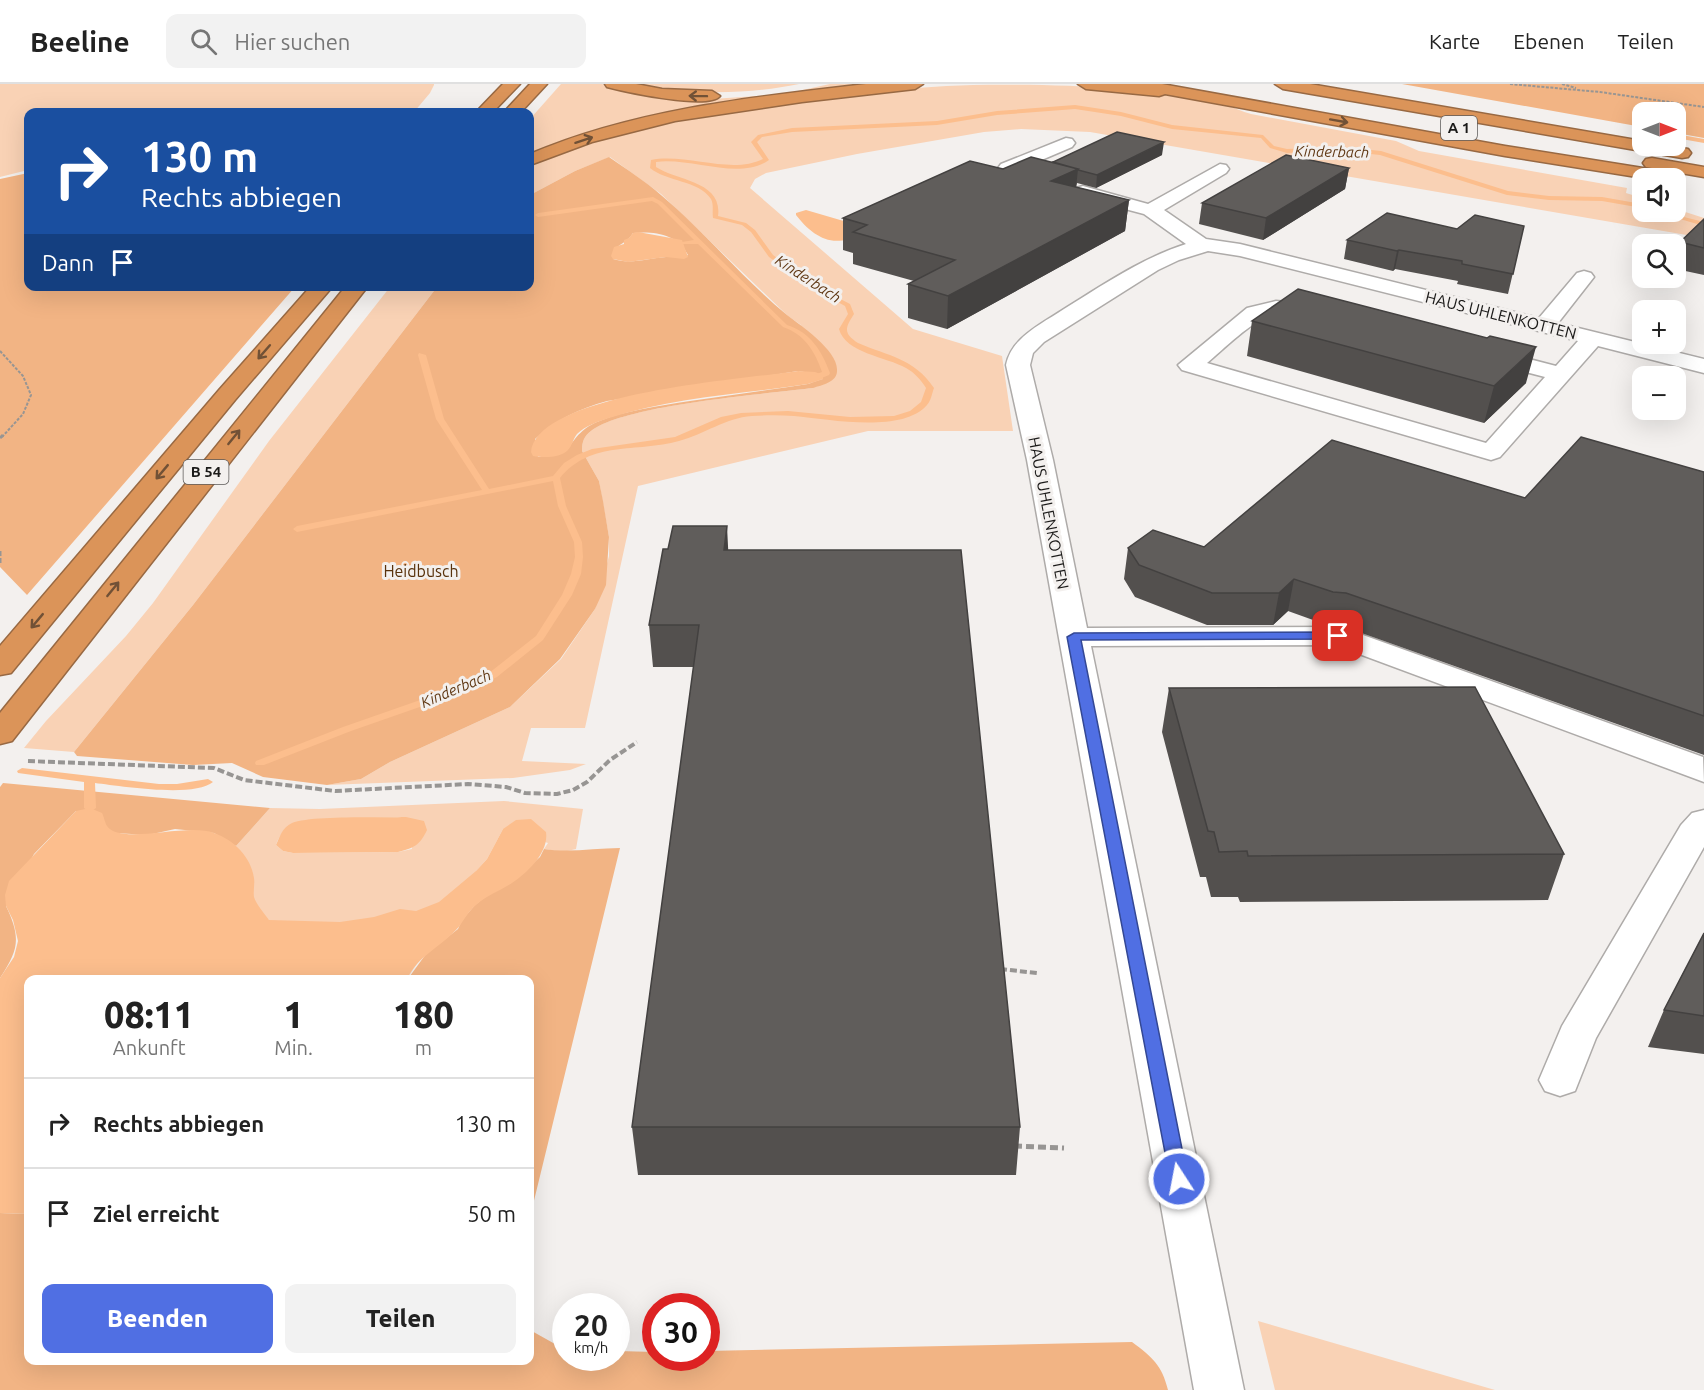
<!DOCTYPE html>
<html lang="de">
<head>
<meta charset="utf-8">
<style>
	:root { --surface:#fff; --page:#f2f2f2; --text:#222; --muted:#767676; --line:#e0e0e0; --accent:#506fe3 }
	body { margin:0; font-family:Ubuntu,sans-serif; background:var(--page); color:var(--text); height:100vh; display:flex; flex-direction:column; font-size:22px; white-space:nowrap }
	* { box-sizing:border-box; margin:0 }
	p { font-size:20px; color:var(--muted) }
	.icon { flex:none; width:33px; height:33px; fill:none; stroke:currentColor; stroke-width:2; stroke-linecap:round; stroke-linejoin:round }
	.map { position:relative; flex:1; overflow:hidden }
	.side { position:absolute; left:24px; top:891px; width:510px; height:390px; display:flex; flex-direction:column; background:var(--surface); border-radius:12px; box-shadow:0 6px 24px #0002 }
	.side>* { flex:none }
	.banner { position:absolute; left:24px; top:24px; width:510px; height:183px; border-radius:12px; box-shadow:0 6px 24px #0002; background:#1a4fa0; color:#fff; overflow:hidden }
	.needle { width:39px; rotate:90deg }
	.controls { position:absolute; left:1632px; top:18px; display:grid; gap:12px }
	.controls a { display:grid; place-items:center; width:54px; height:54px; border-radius:12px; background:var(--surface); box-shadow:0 6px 24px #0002; font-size:30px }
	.speed { position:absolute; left:552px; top:1209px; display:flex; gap:12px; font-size:30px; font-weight:700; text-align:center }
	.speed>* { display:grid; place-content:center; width:78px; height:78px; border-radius:50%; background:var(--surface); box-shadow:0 6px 24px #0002; line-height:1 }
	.speed small { font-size:15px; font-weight:400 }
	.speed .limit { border:9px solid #d22; background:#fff; color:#111 }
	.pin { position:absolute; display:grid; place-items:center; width:51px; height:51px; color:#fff; margin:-26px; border-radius:12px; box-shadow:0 3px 9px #0006 }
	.me { position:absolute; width:66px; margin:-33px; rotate:349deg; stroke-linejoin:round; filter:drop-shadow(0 0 4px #0008) }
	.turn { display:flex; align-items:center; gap:21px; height:126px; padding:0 18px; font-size:27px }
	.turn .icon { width:78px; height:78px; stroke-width:2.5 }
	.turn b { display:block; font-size:42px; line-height:51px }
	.then { display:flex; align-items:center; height:57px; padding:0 18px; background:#0003; gap:12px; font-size:22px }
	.eta { display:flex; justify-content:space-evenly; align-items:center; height:102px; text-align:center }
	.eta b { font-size:36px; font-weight:800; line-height:42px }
	.cta { display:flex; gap:12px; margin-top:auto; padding:12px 18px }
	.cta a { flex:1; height:69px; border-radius:12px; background:var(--accent); color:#fff; font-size:24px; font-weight:800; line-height:69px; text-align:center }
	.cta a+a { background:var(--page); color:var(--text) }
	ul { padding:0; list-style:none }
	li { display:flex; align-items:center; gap:18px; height:90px; padding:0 18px; border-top:2px solid var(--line) }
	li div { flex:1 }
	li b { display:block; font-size:22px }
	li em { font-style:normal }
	header { display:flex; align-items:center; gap:36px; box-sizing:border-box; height:84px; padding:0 30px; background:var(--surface); border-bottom:2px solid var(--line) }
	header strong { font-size:28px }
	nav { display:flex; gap:33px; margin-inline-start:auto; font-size:21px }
	.search { width:420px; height:54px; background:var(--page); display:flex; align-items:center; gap:15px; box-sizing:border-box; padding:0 21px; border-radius:12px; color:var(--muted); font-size:22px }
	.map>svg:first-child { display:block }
	.green { fill:#f9d2b5; fill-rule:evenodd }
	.forest { fill:#f2b484; fill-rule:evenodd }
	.water { fill:#fcbe8d }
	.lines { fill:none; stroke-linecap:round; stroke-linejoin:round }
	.stream { fill:#fcbe8d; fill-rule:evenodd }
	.minor-casing { stroke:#aeaba9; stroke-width:3 }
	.highway-casing { stroke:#986943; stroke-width:3 }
	.path-far3 { stroke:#979593; stroke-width:2; stroke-dasharray:3 1.5; stroke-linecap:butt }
	.path-far2 { stroke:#979593; stroke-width:3; stroke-dasharray:5 2; stroke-linecap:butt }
	.path-far1 { stroke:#979593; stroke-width:4; stroke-dasharray:7 3; stroke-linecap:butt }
	.path { stroke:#979593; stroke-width:5; stroke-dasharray:8 4; stroke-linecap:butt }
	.minor { fill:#fff; fill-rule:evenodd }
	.highway { fill:#db9459; fill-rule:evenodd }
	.wall { fill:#53504e }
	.shaded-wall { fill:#434140 }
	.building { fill:#605d5b; stroke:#434140; stroke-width:1.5 }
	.oneway { stroke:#715136 }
	.route { fill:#506fe3; stroke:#344894; stroke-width:1.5 }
	.labels { text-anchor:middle; stroke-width:6; stroke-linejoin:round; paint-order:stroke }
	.shield { fill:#f3f0ee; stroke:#5c5a59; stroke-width:1.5 }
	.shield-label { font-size:15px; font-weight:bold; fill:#1b1a19 }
	.far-water-label { font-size:15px; font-style:italic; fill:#603814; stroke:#f3f0ee }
	.street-label { font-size:16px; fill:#1b1a19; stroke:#f3f0ee }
	.park-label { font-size:16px; fill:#59320c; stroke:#f3f0ee }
</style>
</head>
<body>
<header>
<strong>Beeline</strong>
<div class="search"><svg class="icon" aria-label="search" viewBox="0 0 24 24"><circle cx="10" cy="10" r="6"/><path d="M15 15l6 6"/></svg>Hier suchen</div>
<nav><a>Karte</a><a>Ebenen</a><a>Teilen</a></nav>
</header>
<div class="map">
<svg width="1704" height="1306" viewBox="0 0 1704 1306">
	<rect width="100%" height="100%" fill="#f3f0ee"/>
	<path class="green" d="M0 0H434V1L430 9 414 28H28V86L0 93Z
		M561 0H602L621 6 712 15 784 10 830 0H897L753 17 546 65 530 71V35Z
		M634 0H799C745 11 688 11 634 0Z
		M973 1C1057 0 1143 2 1225 21 1234 23 1242 28 1251 30L1396 57 1419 67 1627 104 1626 109 1642 114V128H1676V125L1704 134V154L1090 48 1021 45 984 48 857 70 766 89 755 95 750 104 913 245 1002 272 1013 347H868L638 402 585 644H531L522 677 586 680 570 686 513 694 327 701 361 695 390 678 510 623 561 575 595 525 609 472V453L599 397 582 367C582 358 584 352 591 347 623 321 766 310 813 304L801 241 788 232 661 110 610 73 575 87 530 111V83C600 47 682 35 759 24 830 13 902 3 973 1Z
		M390 203H437L193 521 74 668 24 664 46 637 126 552 153 519 269 357Z
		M504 717 583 725 576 765 563 768 544 765 548 759 503 745 487 775 477 786 407 895 269 836 132 789 236 762 270 724 320 725ZM406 733 412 765 398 768 293 769 283 767 276 761C282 744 291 740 308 736Z
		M1258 1237 1495 1306H1275Z"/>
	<path class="forest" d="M1402 0H1704V54L1676 49V28H1642V43Z
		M609 73C626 85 645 97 661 111 705 148 742 194 787 231 800 241 839 267 837 287 837 298 822 301 813 304 766 310 624 321 591 347 584 352 582 358 582 367L599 397 603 417 609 453 606 501 595 525 560 575 510 623 390 678 361 695 327 701 263 693 232 679 193 681 77 672 74 668 193 521 437 203 530 202V111L575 87ZM633 149C654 147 678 150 688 171 679 175 676 172 666 173 648 174 631 181 613 175V167C619 160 628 158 633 149ZM798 287 823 291V295L808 300C769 306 730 311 690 317 659 322 626 326 597 338 565 352 578 373 538 373L535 355C557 335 579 325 607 317Z
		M28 89V202L295 203 27 511 0 483V95Z
		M3 699 270 724 236 762 214 749 175 745 148 751 115 749 76 727 34 770 6 822C21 854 19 865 0 894V703Z
		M620 764 530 1133V896H407L426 870 458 845 462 836 475 821 490 809 511 799 540 773 544 765C569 769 595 764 620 764Z
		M0 1129 28 1130V1276H530V1246L555 1260 565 1261 566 1274H616L617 1267 655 1268 656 1274H706L707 1267 1132 1258C1152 1273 1162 1281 1168 1306H0Z"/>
	<path class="water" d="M806 126 847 138 848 155C827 162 809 148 796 131V129Z
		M638 148 682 156 688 173 684 175 666 173 628 178 613 175 611 172 614 163 624 160V156L629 154 633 149Z
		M798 287 815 288 823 291V295L808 300C743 310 673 313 609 334 599 337 585 342 577 350 573 355 572 362 568 366 561 374 543 374 533 372L531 368C538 308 749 295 798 287Z
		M90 724 102 729C104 733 105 739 107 742 121 762 187 738 214 749 234 756 251 773 254 794 255 800 253 807 254 813 256 820 264 829 269 836L340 838 374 833 400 825 416 827 439 818 476 787 487 775 503 745 516 736 531 735 546 748C549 768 528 788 512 799 500 807 487 811 476 821 467 828 463 839 456 846 440 863 417 873 407 895L28 896V1130L0 1129V894L14 873 18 857 13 836 6 822 5 811 9 797 76 727Z
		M406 733 424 737 427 746C420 761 414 764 398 768L293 769 283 767 276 761C280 752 282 744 292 739 311 731 382 734 406 733Z"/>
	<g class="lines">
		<path class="stream" d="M1075 21 1121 28 1172 41 1263 51 1274 62 1287 65 1343 63 1381 67 1508 107 1549 112 1602 113 1642 120V124L1602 117 1549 116 1507 111 1380 71 1343 67 1287 69 1270 64 1261 54 1172 45 1121 32 1075 25 997 31 937 41 792 48 762 53 757 58 769 76C739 97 691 73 656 78V83C677 97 723 97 718 132L746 139 755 146 773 171 794 186 815 195 827 208 850 220 854 230C845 244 843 249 858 259 888 272 914 274 934 304 932 309 931 317 927 321 902 350 828 335 794 332 780 331 766 331 752 332 725 334 705 350 679 357 636 369 591 356 560 394L566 422 582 458 583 473 581 490 572 511 543 556 497 593 474 604 351 647 264 681H256L255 679 256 677 343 643 466 600 489 589 536 552 562 511 571 490 575 473 574 458 558 422 553 397 297 448 293 445 297 442 482 406 436 335 418 271 419 269 426 271 444 335 489 405 553 392 564 379 577 371 592 365 675 353 721 333 741 329 788 327 850 333 894 332 910 327 921 318 926 304C921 296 915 289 906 284 887 273 845 269 839 245L848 230 845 222 823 210 811 197 790 188 769 173 751 148 742 141 713 134C712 128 714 121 711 115 698 96 667 98 650 84L651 76C687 69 731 91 763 75L751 58 758 51 792 44 937 37 997 27Z
			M1676 50 1704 55V59L1676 54Z
			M653 113 662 118 787 241C810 248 822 267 830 289L829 291 812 298H806V294L822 288C815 267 804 250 783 243L698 160H682V158L694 156 658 120 652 117 538 133 535 131 538 129Z
			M1656 128H1664L1704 138V142Z
			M22 684 159 700H177L208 695 213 698C194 714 120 702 95 699L96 724 90 728 84 724V698L18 689 17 687Z"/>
		<defs>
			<path id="minor" d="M1066 54 1072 55 1075 59 1072 63 1018 86 1025 88 1028 92 1025 96C1014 99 1002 95 998 84L1001 80Z
				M1220 80 1226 81 1229 85 1226 89 1164 126 1206 155 1240 160 1539 234 1577 189 1584 187 1591 189 1594 193 1558 239 1704 275V289L1598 262 1500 373 1491 376 1182 286 1178 281 1247 224 1276 217 1320 221 1323 226 1320 231C1305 234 1291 228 1277 230 1256 232 1224 265 1207 279L1486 359 1545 293 1479 276 1476 271 1479 266 1487 264 1556 282 1578 257 1240 172 1208 167 1179 176 1158 186 1044 258 1033 269 1030 281 1053 376 1087 544 1338 543 1349 546 1703 673 1704 698 1335 561 1091 562 1244 1306H1194L1027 376 1006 281C1008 272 1012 264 1019 257 1031 244 1049 235 1064 225 1103 201 1142 174 1186 160L1144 130 1076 112 1074 108 1076 104 1083 102 1148 120Z
				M1704 726V763L1596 954 1575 1007 1560 1012 1545 1007 1539 996 1562 942 1681 741 1692 729Z"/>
			<path id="highway" d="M503 0H520L493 28H476Z
				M530 0H547L521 28H504Z
				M605 0H636L662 5 712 7 720 12C709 26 626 8 607 3Z
				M866 0H923L915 5 802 18 675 37 592 58 530 81V70C635 25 753 13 866 0Z
				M1078 0H1162L1505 62 1674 89 1680 90 1683 94 1676 99V94H1643L1505 72 1165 10 1159 12 1086 5Z
				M1275 0H1310L1642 57V62L1682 64 1688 65 1691 69 1688 73 1682 74 1283 5Z
				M1652 74 1704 83V93L1646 83 1643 79 1646 75Z
				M311 202H333L235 316 11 589 0 591V562L219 306Z
				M346 202H368L12 657 0 660V629Z"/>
		</defs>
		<use href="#minor" class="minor-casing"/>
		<use href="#highway" class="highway-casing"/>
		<path class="path-far3" d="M1510 0 1600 8 1704 23
			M1562 0 1576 4
			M0 267 23 292 31 311 23 330 2 353"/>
		<path class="path-far2" d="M0 354 3 351
			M0 467V480"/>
		<path class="path-far1" d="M28 677 214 684 244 696 335 707 468 700 506 703 525 709 557 710 573 706 587 698 610 676 637 658
			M1000 885 1037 889"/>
		<path class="path" d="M1014 1062 1064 1064"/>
		<use href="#minor" class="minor"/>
		<use href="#highway" class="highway"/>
	</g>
	<path class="wall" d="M1162 71 1096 104 1077 99 1076 103 1129 116 1125 147 947 245 908 234V200L914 197 853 180V169L843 166V134L1003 85 1053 78Z
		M1349 84 1345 105 1263 156 1199 140 1202 119Z
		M1704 135V191L1676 185V172L1680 158Z
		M1524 142 1508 210 1457 200 1458 197 1395 185 1393 187 1344 175 1347 156 1457 145Z
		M1252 237 1526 299 1484 339 1247 272Z
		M1704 388V671L1339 541H1327L1288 527 1273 541H1207L1135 513 1124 495 1128 464 1204 463 1525 414Z
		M668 465 728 466 1020 1043 1016 1091H638L632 1043 694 583H653L649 541Z
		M1169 604 1564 770 1548 816 1240 818 1238 813H1211L1206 793H1200L1162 648Z
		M1704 849V970L1648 963 1664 926Z"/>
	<path class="shaded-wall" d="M1164 58 1162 71 1096 104 1097 91Z
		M1349 84 1345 105 1263 156 1266 134Z
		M1078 85 1075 114 1051 97Z
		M1129 116 1125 147 947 245 948 212Z
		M1399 166 1395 185 1393 187 1397 167Z
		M1536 263 1526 299 1484 339 1494 302Z
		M727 442 729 482 724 466Z
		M1294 495 1288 527 1273 541 1279 509Z"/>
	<path class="building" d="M1117 48 1164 58 1097 91 1078 86V85L1053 78Z
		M1286 71 1349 84 1266 134 1202 119Z
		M1031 73 1078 85 1051 97 1129 116 948 212 908 200 955 176 853 148 867 141 843 134 970 77 1003 85Z
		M1387 129 1457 145 1475 131 1524 142 1513 190 1462 180V177L1399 166 1397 167 1347 156Z
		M1704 135V164L1680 158Z
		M1298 205 1487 254 1490 252 1536 263 1494 302 1252 237Z
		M1581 353 1704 388V632L1346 509 1333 508 1294 495 1279 509H1212L1139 481 1128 464 1153 446 1204 463 1332 356 1525 414Z
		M673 442H727L724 466H961L1020 1043H632L699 541H649L663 465H668Z
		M1475 603 1564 770 1248 772 1247 767 1219 768 1214 748 1208 747 1169 604Z
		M1704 849V932L1664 926Z"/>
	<defs><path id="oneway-shaft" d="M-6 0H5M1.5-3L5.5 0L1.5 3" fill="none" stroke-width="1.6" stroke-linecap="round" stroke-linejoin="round" transform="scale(1.5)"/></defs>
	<g class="oneway">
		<use href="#oneway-shaft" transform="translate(698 12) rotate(-179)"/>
		<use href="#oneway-shaft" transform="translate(1339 37) rotate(10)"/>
		<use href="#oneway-shaft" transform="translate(584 56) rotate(-18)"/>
		<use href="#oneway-shaft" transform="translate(264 268) rotate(131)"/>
		<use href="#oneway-shaft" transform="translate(234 353) rotate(-51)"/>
		<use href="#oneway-shaft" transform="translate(162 388) rotate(130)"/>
		<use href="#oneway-shaft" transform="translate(113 505) rotate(-51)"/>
		<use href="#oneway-shaft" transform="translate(37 537) rotate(130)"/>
	</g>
	<path class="route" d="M1338 548 1343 549 1345 552 1343 555 1081 556 1188 1095 1186 1101 1179 1103 1173 1101 1170 1095 1067 553 1074 549Z"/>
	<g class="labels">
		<g class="shield">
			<rect x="1441" y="32" width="36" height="24" rx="4.5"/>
			<rect x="183.5" y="376" width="45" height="24" rx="4.5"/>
		</g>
		<g class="shield-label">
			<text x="1459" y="49">A 1</text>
			<text x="206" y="393">B 54</text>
		</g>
		<g class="far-water-label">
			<text transform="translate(1332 68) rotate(1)" y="5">Kinderbach</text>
			<text transform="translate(808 195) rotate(33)" y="5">Kinderbach</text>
			<text transform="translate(456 605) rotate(-23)" y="5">Kinderbach</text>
		</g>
		<g class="street-label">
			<text transform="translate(1501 231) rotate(14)" y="6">HAUS UHLENKOTTEN</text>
			<text transform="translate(1049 429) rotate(79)" y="6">HAUS UHLENKOTTEN</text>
		</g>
		<g class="park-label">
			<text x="421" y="493">Heidbusch</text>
		</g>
	</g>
</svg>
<div class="controls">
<a><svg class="needle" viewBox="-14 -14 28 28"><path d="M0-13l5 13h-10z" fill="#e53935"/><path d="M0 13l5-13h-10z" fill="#767676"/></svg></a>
<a><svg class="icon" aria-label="sound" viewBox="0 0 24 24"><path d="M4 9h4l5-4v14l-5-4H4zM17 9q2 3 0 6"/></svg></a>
<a><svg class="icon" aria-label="search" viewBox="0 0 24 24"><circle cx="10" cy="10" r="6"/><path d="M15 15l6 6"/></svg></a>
<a>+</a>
<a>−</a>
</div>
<div class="speed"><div>20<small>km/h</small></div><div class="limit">30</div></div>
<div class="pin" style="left:1338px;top:552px;background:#d93025"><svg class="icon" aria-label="arrive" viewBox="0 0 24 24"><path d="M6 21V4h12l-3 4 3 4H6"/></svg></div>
<svg class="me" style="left:1179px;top:1095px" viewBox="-20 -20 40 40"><circle r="17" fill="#506fe3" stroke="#fff" stroke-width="3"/><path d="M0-11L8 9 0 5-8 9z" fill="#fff"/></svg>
<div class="banner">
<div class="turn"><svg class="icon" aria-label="right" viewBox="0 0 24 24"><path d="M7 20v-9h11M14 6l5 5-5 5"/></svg><div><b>130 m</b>Rechts abbiegen</div></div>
<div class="then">Dann<svg class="icon" aria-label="arrive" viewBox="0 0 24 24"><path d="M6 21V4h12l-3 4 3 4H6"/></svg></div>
</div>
<section class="side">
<div class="eta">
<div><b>08:11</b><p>Ankunft</p></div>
<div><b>1</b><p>Min.</p></div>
<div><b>180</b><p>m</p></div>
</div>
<ul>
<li><svg class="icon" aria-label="right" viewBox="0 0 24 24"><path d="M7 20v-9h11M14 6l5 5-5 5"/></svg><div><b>Rechts abbiegen</b></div><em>130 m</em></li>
<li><svg class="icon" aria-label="arrive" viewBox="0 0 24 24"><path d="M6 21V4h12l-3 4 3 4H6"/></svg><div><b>Ziel erreicht</b></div><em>50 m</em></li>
</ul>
<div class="cta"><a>Beenden</a><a>Teilen</a></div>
</section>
</div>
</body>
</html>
